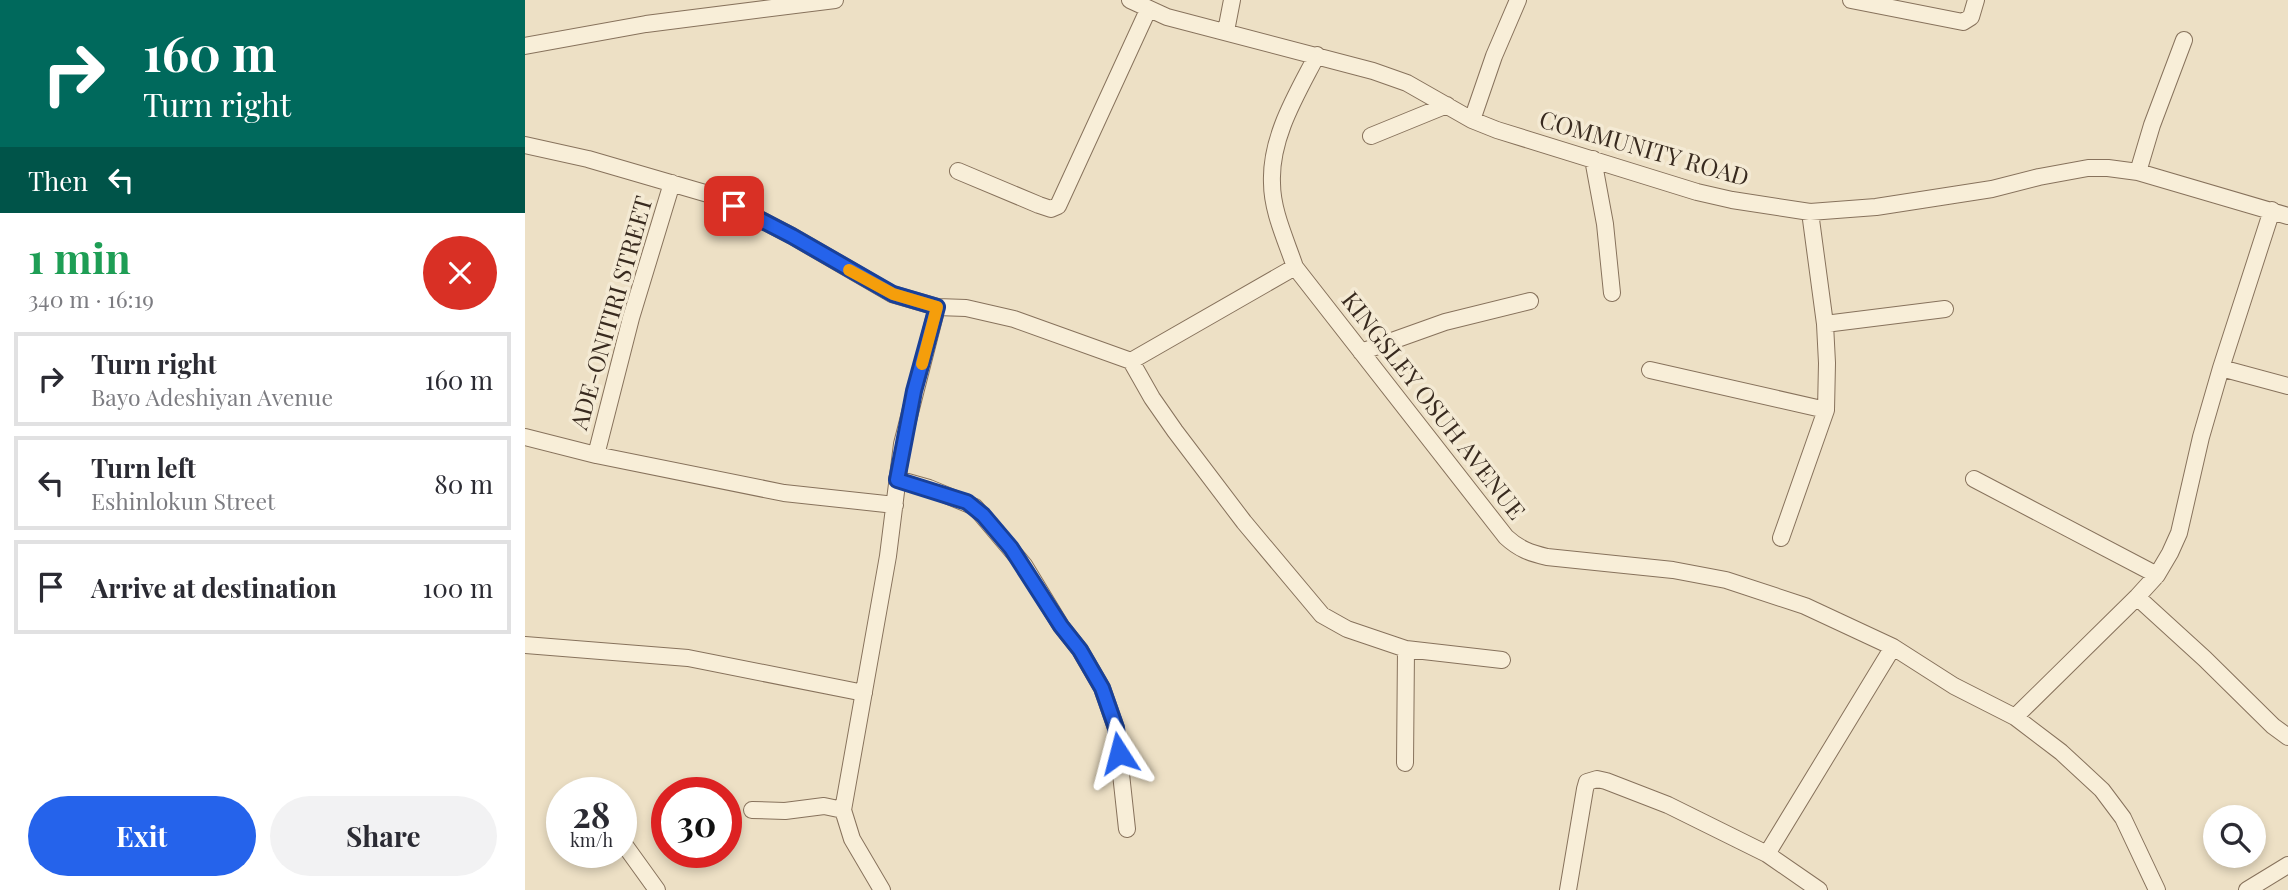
<!DOCTYPE html>
<html lang="en">
<head>
<meta charset="utf-8">
<style>
	:root { --surface:#fff; --page:#f2f2f3; --text:#2b2b33; --muted:#7c7c81; --line:#e1e1e2; --accent:#2563eb }
	body { margin:0; font-family:"Playfair Display",serif; background:var(--page); color:var(--text); height:100vh; display:flex; flex-direction:column; font-size:26px; white-space:nowrap }
	* { box-sizing:border-box; margin:0 }
	p { font-size:23px; color:var(--muted) }
	.icon { flex:none; width:38px; height:38px; fill:none; stroke:currentColor; stroke-width:2; stroke-linecap:round; stroke-linejoin:round }
	.map { position:relative; flex:1; overflow:hidden }
	.side { display:flex; flex-direction:column; background:var(--surface); width:525px }
	.side>* { flex:none }
	.top-card { background:#00695c; color:#fff; overflow:hidden }
	.tools { position:absolute; left:1678px; top:805px; display:grid; gap:14px }
	.tools a { display:grid; place-items:center; width:63px; height:63px; border-radius:50%; background:var(--surface); box-shadow:0 4px 10px #0003; font-size:35px }
	.speed { position:absolute; left:21px; top:777px; display:flex; gap:14px; font-size:35px; font-weight:700; text-align:center }
	.speed>* { display:grid; place-content:center; width:91px; height:91px; border-radius:50%; background:var(--surface); box-shadow:0 4px 10px #0003; line-height:1 }
	.speed small { font-size:18px; font-weight:400 }
	.speed .limit { border:10px solid #d22; background:#fff; color:#111 }
	.pin { position:absolute; display:grid; place-items:center; width:60px; height:60px; color:#fff; margin:-30px; border-radius:14px; box-shadow:0 4px 10px #0006 }
	.me { position:absolute; width:77px; margin:-38px; rotate:351deg; stroke-linejoin:round; filter:drop-shadow(0 0 5px #0008) }
	.turn { display:flex; align-items:center; gap:24px; height:147px; padding:0 28px; font-size:32px }
	.turn .icon { width:91px; height:91px; stroke-width:2.5 }
	.turn b { display:block; font-size:49px; line-height:60px }
	.then { display:flex; align-items:center; height:66px; padding:0 28px; background:#0003; gap:14px; font-size:26px }
	.round { display:grid; place-items:center; flex:none; width:74px; height:74px; border-radius:37px; background:var(--page) }
	.overview { display:flex; align-items:center; justify-content:space-between; height:119px; padding:0 28px }
	h1 { font-size:42px; font-weight:700; line-height:52px; color:#1e9e55 }
	.button { display:flex; gap:14px; margin-top:auto; padding:14px 28px }
	.button a { flex:1; height:80px; border-radius:42px; background:var(--accent); color:#fff; font-size:28px; font-weight:700; line-height:80px; text-align:center }
	.button a+a { background:var(--page); color:var(--text) }
	ul { padding:0; list-style:none }
	li { display:flex; align-items:center; gap:21px; height:94px; margin:0 14px 10px; padding:0 14px; border:4px solid var(--line); border-radius:0px }
	li div { flex:1 }
	li b { display:block; font-size:26px }
	li em { font-style:normal }
	main { display:flex; flex:1; min-height:0 }
	.map>svg:first-child { display:block }
	.lines { fill:none; stroke-linecap:round; stroke-linejoin:round }
	.minor-casing { stroke:#87725c; stroke-width:18 }
	.minor { stroke:#f8eed8; stroke-width:16 }
	.route-casing { stroke:#184099; stroke-width:18 }
	.route { stroke:#2563eb; stroke-width:12 }
	.slow { stroke:#f59e0b; stroke-width:12 }
	.labels { text-anchor:middle; stroke-width:7; stroke-linejoin:round; paint-order:stroke }
	.street-label { font-size:24px; fill:#382a1f; stroke:#f4ead4 }
</style>
</head>
<body>
<main>
<section class="side">
<div class="top-card">
<div class="turn"><svg class="icon" aria-label="right" viewBox="0 0 24 24"><path d="M7 20v-9h11M14 6l5 5-5 5"/></svg><div><b>160 m</b>Turn right</div></div>
<div class="then">Then<svg class="icon" aria-label="left" viewBox="0 0 24 24"><path d="M17 20v-9H6M10 6l-5 5 5 5"/></svg></div>
</div>
<div class="overview"><div><h1>1 min</h1><p>340 m · 16:19</p></div><a class="round" style="background:#d93025;color:#fff"><svg class="icon" aria-label="close" viewBox="0 0 24 24"><path d="M6 6l12 12M18 6L6 18"/></svg></a></div>
<ul>
<li><svg class="icon" aria-label="right" viewBox="0 0 24 24"><path d="M7 20v-9h11M14 6l5 5-5 5"/></svg><div><b>Turn right</b><p>Bayo Adeshiyan Avenue</p></div><em>160 m</em></li>
<li><svg class="icon" aria-label="left" viewBox="0 0 24 24"><path d="M17 20v-9H6M10 6l-5 5 5 5"/></svg><div><b>Turn left</b><p>Eshinlokun Street</p></div><em>80 m</em></li>
<li><svg class="icon" aria-label="arrive" viewBox="0 0 24 24"><path d="M6 21V4h12l-3 4 3 4H6"/></svg><div><b>Arrive at destination</b></div><em>100 m</em></li>
</ul>
<div class="button"><a>Exit</a><a>Share</a></div>
</section>
<div class="map">
<svg width="1763" height="890" viewBox="0 0 1763 890">
	<rect width="100%" height="100%" fill="#ede0c5"/>
	<g class="lines">
		<defs>
			<path id="minor" d="M605 0 642 17 848 71 882 83 947 120 972 130 1172 192 1207 200 1285 212 1351 207 1467 189 1514 177 1563 168H1583L1613 172 1763 216
				M1326 0 1438 22 1446 17 1451 0
				M701 31 707 0
				M0 46 121 24 310 0
				M792 55C772 94 745 137 747 183 747 211 761 240 770 267L981 537C994 549 1005 553 1022 557L1148 570 1201 580 1280 606 1368 647 1429 686 1490 717 1536 752 1577 790 1598 818 1632 890
				M947 120 969 56 993 0
				M846 136 922 105
				M0 145 63 159 190 196 267 236 367 294 412 307 441 308 489 319 606 361 770 267
				M1068 159 1080 224 1087 293
				M433 171 514 205 526 209 533 206 623 10
				M1613 172 1627 125 1659 40
				M1300 324 1420 309
				M836 352 920 322 1005 301
				M606 361 627 398 650 431 719 522 797 615 822 629 881 649 977 660
				M1696 368 1763 386
				M1125 370 1301 410
				M0 437 71 455 259 493 370 505
				M71 455 106 318 147 183
				M372 479 404 488 450 507 499 565 536 626 555 650 577 688 591 728 602 829
				M1449 479 1632 575
				M1256 538 1301 410 1302 363 1300 324 1285 212
				M1612 597 1680 659 1748 726 1763 737
				M0 645 163 658 339 693
				M1490 717 1612 597 1632 575 1645 553 1654 533 1676 437 1696 368 1747 210
				M880 763 881 649
				M227 810 260 811 299 806 318 810
				M96 840 132 890
				M1242 854 1368 647
				M357 890 327 839 318 810 363 556 377 444 412 307
				M1043 890 1060 789 1062 782 1072 779 1081 781 1143 805 1242 854 1294 890
				M1722 890 1763 865"/>
		</defs>
		<use href="#minor" class="minor-casing"/>
		<use href="#minor" class="minor"/>
	</g>
	<g class="lines">
		<defs>
			<path id="route" d="M209 206 267 236 368 294 412 307 389 391 372 480 442 502 458 515 486 548 536 626 555 650 577 688 591 728 594 753"/>
		</defs>
		<use href="#route" class="route-casing"/>
		<use href="#route" class="route"/>
		<path class="slow" d="M324 270 368 294 412 307 397 364"/>
	</g>
	<g class="labels">
		<g class="street-label">
			<text transform="translate(1119 149) rotate(16)" y="8">COMMUNITY ROAD</text>
			<text transform="translate(87 313) rotate(-74)" y="8">ADE-ONITIRI STREET</text>
			<text transform="translate(908 406) rotate(52)" y="8">KINGSLEY OSUH AVENUE</text>
		</g>
	</g>
</svg>
<div class="tools">
<a><svg class="icon" aria-label="search" viewBox="0 0 24 24"><circle cx="10" cy="10" r="6"/><path d="M15 15l6 6"/></svg></a>
</div>
<div class="speed"><div>28<small>km/h</small></div><div class="limit">30</div></div>
<div class="pin" style="left:209px;top:206px;background:#d93025"><svg class="icon" aria-label="arrive" viewBox="0 0 24 24"><path d="M6 21V4h12l-3 4 3 4H6"/></svg></div>
<svg class="me" style="left:594px;top:753px" viewBox="-20 -20 40 40"><path d="M0-17L14 15 0 8-14 15z" fill="#2563eb" stroke="#fff" stroke-width="4"/></svg>
</div>
</main>
</body>
</html>
